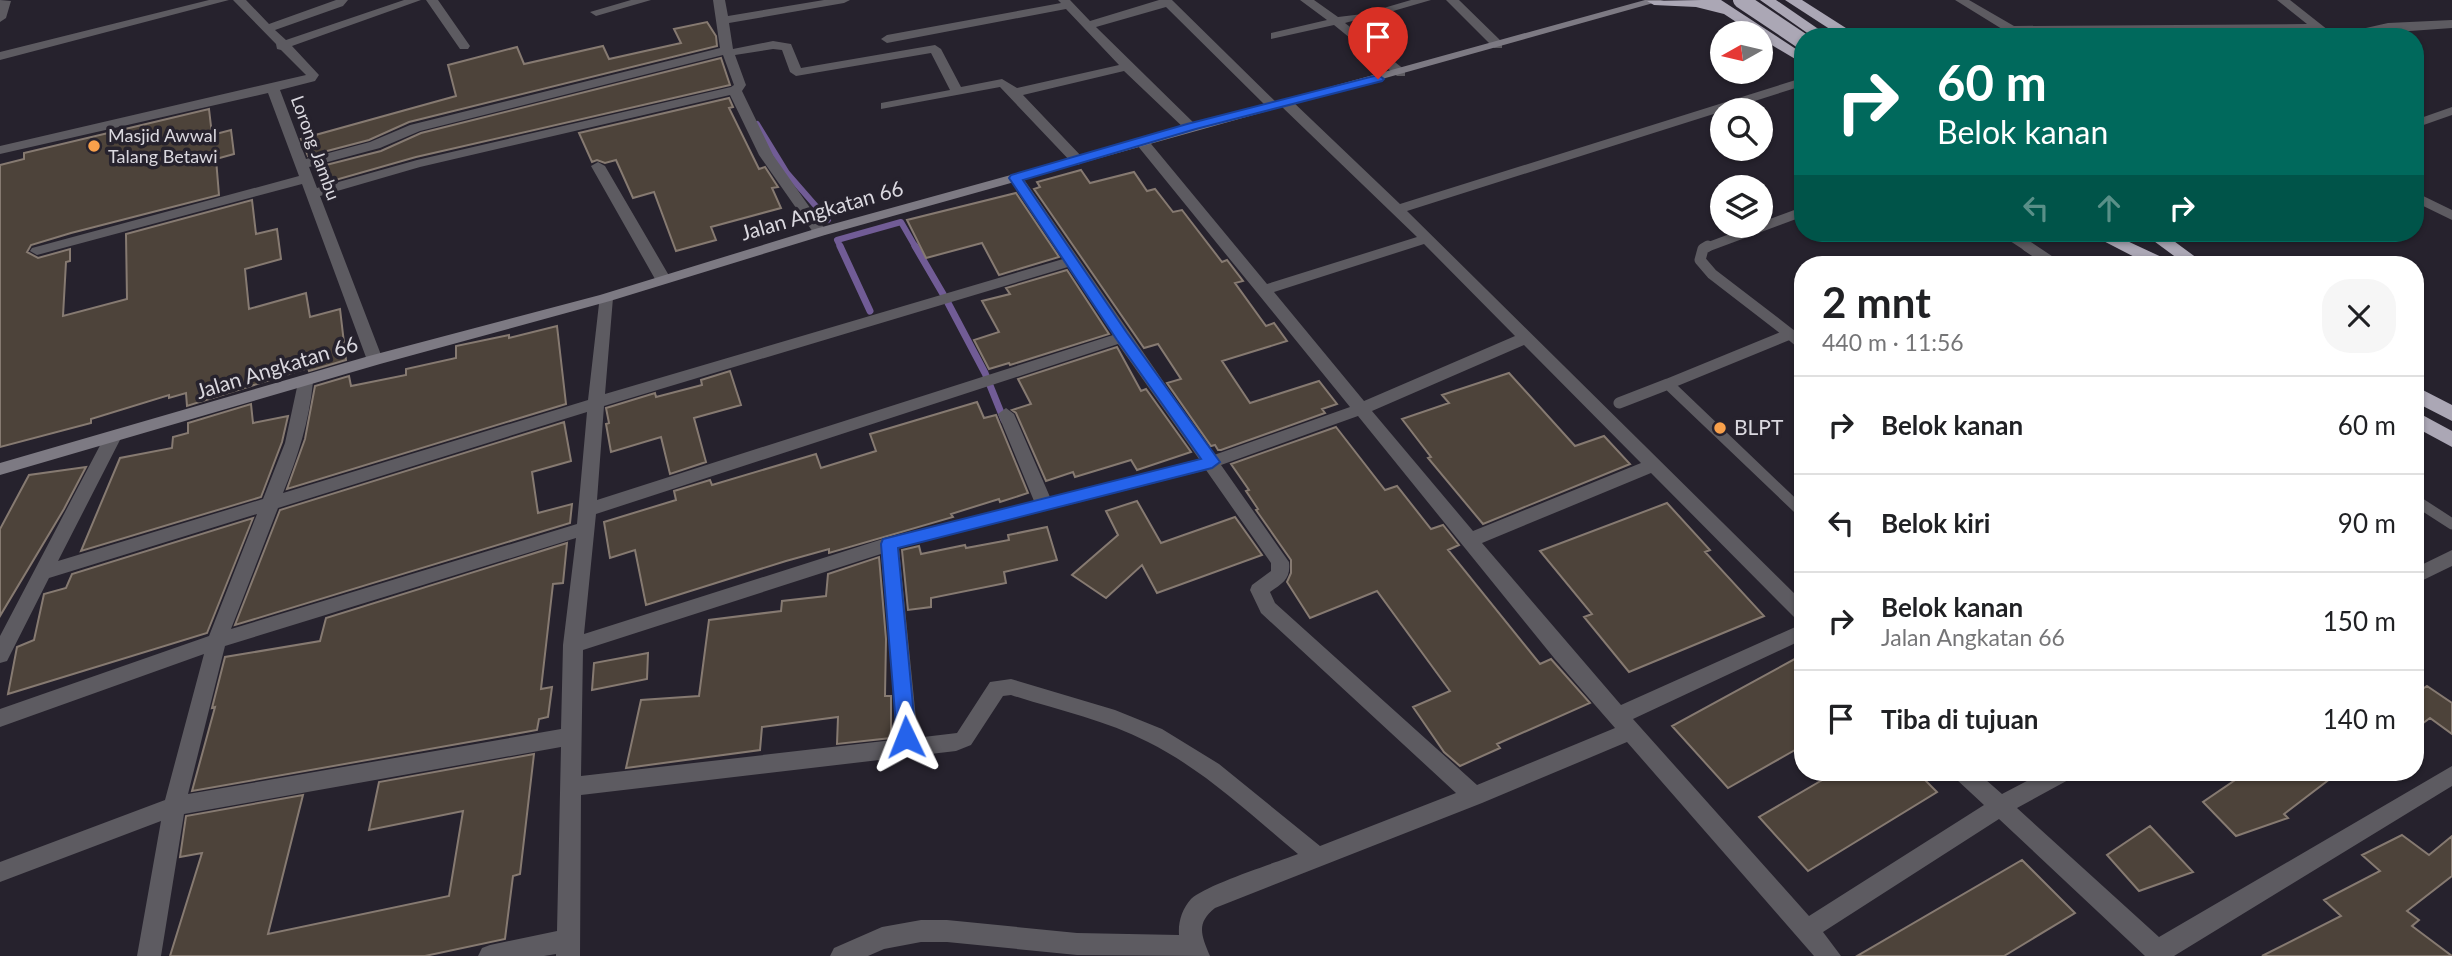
<!DOCTYPE html>
<html lang="id">
<head>
<meta charset="utf-8">
<style>
	:root { --surface:#fff; --page:#f6f6f6; --text:#202124; --muted:#757577; --line:#e0e0e0 }
	body { margin:0; font-family:Lato,sans-serif; background:var(--page); color:var(--text); height:100vh; display:flex; flex-direction:column; font-size:26px; white-space:nowrap }
	* { box-sizing:border-box; margin:0 }
	p { font-size:23px; color:var(--muted) }
	.icon { flex:none; width:38px; height:38px; fill:none; stroke:currentColor; stroke-width:2; stroke-linecap:round; stroke-linejoin:round }
	.map { position:relative; flex:1; overflow:hidden }
	.panel { position:absolute; left:1794px; top:256px; width:630px; height:525px; display:flex; flex-direction:column; background:var(--surface); border-radius:28px; box-shadow:0 2px 5px #0004 }
	.panel>* { flex:none }
	.guide { position:absolute; left:1794px; top:28px; width:630px; height:214px; border-radius:28px; box-shadow:0 2px 5px #0004; background:#00695c; color:#fff; overflow:hidden }
	.needle { width:46px; rotate:262deg }
	.buttons { position:absolute; left:1710px; top:21px; display:grid; gap:14px }
	.buttons a { display:grid; place-items:center; width:63px; height:63px; border-radius:50%; background:var(--surface); box-shadow:0 2px 5px #0004; font-size:35px }
	.pin { position:absolute; display:grid; place-items:center; width:60px; height:60px; color:#fff; margin:-72px -30px; border-radius:50% 50% 50% 0; rotate:-45deg; box-shadow:0 0 7px #0007 }
	.pin .icon { rotate:45deg }
	.me { position:absolute; width:77px; margin:-38px; rotate:358deg; stroke-linejoin:round; filter:drop-shadow(0 0 5px #0008) }
	.turn { display:flex; align-items:center; gap:24px; height:147px; padding:0 28px; font-size:32px }
	.turn .icon { width:91px; height:91px; stroke-width:2.5 }
	.turn b { display:block; font-size:49px; line-height:60px }
	.lanes { display:flex; align-items:center; height:66px; padding:0 28px; background:#0003; justify-content:center; gap:35px; direction:ltr }
	.lanes .off { opacity:.35 }
	.round { display:grid; place-items:center; flex:none; width:74px; height:74px; border-radius:28px; background:var(--page) }
	.headline { display:flex; align-items:center; justify-content:space-between; height:119px; padding:0 28px }
	h1 { font-size:42px; font-weight:700; line-height:52px }
	ul { padding:0; list-style:none }
	li { display:flex; align-items:center; gap:21px; height:98px; padding:0 28px; border-top:2px solid var(--line) }
	li div { flex:1 }
	li b { display:block; font-size:26px }
	li em { font-style:normal }
	.map>svg:first-child { display:block }
	.lines { fill:none; stroke-linecap:round; stroke-linejoin:round }
	.stream-far1 { stroke:#715c96; stroke-width:6 }
	.stream { stroke:#715c96; stroke-width:7 }
	.building { fill:#4d433a; stroke:#867a71; stroke-width:2 }
	.lane-far1 { stroke:#5d5b61; stroke-width:9 }
	.lane { stroke:#5d5b61; stroke-width:11 }
	.street { fill:#5d5b61; fill-rule:evenodd }
	.secondary { fill:#7d7a83; fill-rule:evenodd }
	.highway { fill:#aba7b5; fill-rule:evenodd }
	.highway-bridge { stroke:#aba7b5; stroke-width:16 }
	.route { fill:#2563eb; stroke:#184099; stroke-width:2 }
	.poi-dot { fill:#f8a04b; stroke:#26222d; stroke-width:2.5 }
	.labels { text-anchor:middle; stroke-width:7; stroke-linejoin:round; paint-order:stroke }
	.far-poi-label { font-size:18px; fill:#dad8df; stroke:#26222d; text-anchor:start }
	.far-street-label { font-size:18px; fill:#dad8df; stroke:#26222d }
	.street-label { font-size:21px; fill:#dad8df; stroke:#26222d }
	.poi-label { font-size:21px; fill:#dad8df; stroke:#26222d; text-anchor:start }
</style>
</head>
<body>
<div class="map">
<svg width="2452" height="956" viewBox="0 0 2452 956">
	<rect width="100%" height="100%" fill="#26222d"/>
	<g class="lines">
		<path class="stream-far1" d="M757 124 787 173 828 220
			M841 248 837 240 901 222 916 248"/>
		<path class="stream" d="M840 246 870 311
			M915 246 943 294
			M948 303 985 373 1004 420"/>
	</g>
	<path class="building" d="M707 22 716 36 717 46 409 122 369 140 308 156 301 139 456 96 448 65 517 47 524 64 603 46 609 59 681 43 674 29Z
		M721 58 730 85 416 157 325 183 322 166 381 151 421 133Z
		M729 98 733 107 729 108 759 169 765 167 778 187 772 188 781 208 711 227 716 240 676 251 654 192 633 198 616 160 605 163 597 160 592 162 579 133Z
		M209 109 212 135 231 130 234 154 216 159 219 195 71 233 31 245 27 252 38 258 70 249V261L66 262 63 316 127 299 126 234 252 200 256 234 277 229 281 259 245 269 249 309 306 293 310 317 340 309 346 360 309 371 308 368 187 406 186 393 169 398V395L91 419V423L0 447V165L24 159V153Z
		M1081 170 1090 183 1134 172 1147 191 1155 189 1173 212 1182 210 1222 262 1227 260 1243 281 1235 283 1266 326 1274 323 1287 341 1222 361 1250 403 1319 381 1337 404 1322 409 1325 413 1221 450H1218L1215 445 1211 446 1167 383 1181 379 1158 344 1144 348 1034 189 1040 187 1037 182Z
		M1016 193 1059 257 999 275 982 243 926 258 907 220Z
		M1067 270 1109 334 1010 365 1009 363 989 369 974 340 999 332 982 301 1010 294 1006 288Z
		M557 326 566 404 287 489 305 439 315 386 349 376 351 386 406 375V369L456 358V346L509 335V338Z
		M1117 347 1141 391 1146 389 1191 452 1137 470 1131 460 1075 477 1073 472 1046 481 1016 413 1012 410 1031 404 1018 379Z
		M730 371 741 405 694 418 706 462 670 474 661 437 611 452 606 424 609 423 606 408 655 393 656 397 702 385 701 380Z
		M1509 373 1575 446 1604 436 1630 464 1483 524 1428 458 1431 457 1402 419 1449 403 1442 395Z
		M977 402 984 418 996 415 1028 493 1000 502 999 499 951 514 953 517 829 553V549L786 561 646 605 635 550 610 558 604 522 676 500 674 491 710 480 712 485 816 454 821 468 876 451 870 434Z
		M251 404 253 423 288 416 282 442 261 497 81 551 120 458 172 448 173 437 188 433V423Z
		M564 422 571 461 532 472 538 513 572 504 570 523 235 625 280 510Z
		M1336 427 1385 490 1397 486 1431 529 1443 525 1459 545 1448 550 1540 664 1551 659 1590 703 1497 744 1500 748 1460 766 1444 752 1413 707 1450 691 1377 591 1310 618 1287 582 1291 573V560L1256 510 1258 509 1246 491 1249 490 1231 464Z
		M86 467 64 509 0 616V529L29 475Z
		M1137 501 1161 543 1235 517 1262 555 1157 593 1142 565 1106 598 1072 575 1118 535 1106 511Z
		M1667 503 1710 550 1705 552 1764 616 1629 672 1584 617 1592 614 1540 551Z
		M253 518 207 633 8 694 17 647 34 640 44 594 66 588 72 574Z
		M1047 527 1057 560 1004 572 1006 583 931 598V607L908 610 902 550 919 546 921 554 965 545 966 548 1009 540 1008 535Z
		M567 543 563 583 553 584 541 689 552 687 548 717 539 719 537 730 192 791 215 707 212 708 225 657 320 641 326 618Z
		M879 557 886 639 885 696H891V738L837 744 838 717 762 727 760 750 626 768 641 700 699 696 709 620 781 611 782 601 826 596 828 574Z
		M648 653 647 679 592 690 594 663Z
		M1802 655V746L1728 788 1672 726Z
		M2427 686 2452 703V734L2430 718 2415 729V694Z
		M534 754 520 874 513 876 505 939 425 956H170L202 853 180 857 186 816 303 795 268 934 449 896 463 811 369 830 379 782Z
		M1836 772H1917L1937 792 1808 871 1759 817Z
		M2247 772H2339L2284 814 2288 818 2236 836 2203 802Z
		M2150 826 2193 872 2139 891 2107 855Z
		M2402 835 2429 855 2452 836V876L2407 911 2419 920 2412 926 2452 956H2262L2341 916 2324 900 2380 871 2362 855Z
		M2022 860 2075 913 2004 956H1857Z"/>
	<g class="lines">
		<path class="lane-far1" d="M2006 233 2029 248
			M1705 248 1802 212"/>
		<path class="lane" d="M1708 246 1703 249 1700 260 1712 274 1790 334 1668 384 1802 512
			M2027 246 2054 264
			M1790 334 1802 344
			M1619 403 1668 384
			M2415 500 2452 524"/>
		<path class="street" d="M0 0 11 1 6 18 0 22Z
			M209 0H229L0 60V52Z
			M233 0H246L269 24 336 0H348L343 6 275 30 286 40 404 0H421L292 46 319 75 315 81 280 90 306 159 370 142 410 125 720 48 713 0H725L728 16 824 0H850L844 3 729 23 733 49 773 41 791 44 801 68 935 45 941 49 961 87 1002 79 1017 88 1119 65 1066 9 887 43 881 39 887 35 1061 3 1058 0H1070L1090 21 1159 0H1172L1279 105 1278 108H1268L1166 7 1096 27 1198 127 1196 130H1186L1124 71 1023 95 1083 158 1085 161 1078 165 1073 164 1000 87 881 109V103L950 90 931 53 796 76 790 72 782 50 773 49 735 55 746 85 742 91 773 155 827 232 825 235H815L759 155 730 95 420 167 320 196 383 360 375 365 367 360 302 184 37 255 30 251 32 248 299 176 268 93 0 154V146L306 75 281 50 277 49 276 44ZM723 55 734 85 731 87 417 160 317 188 309 167 380 148 420 131Z
			M426 0H438L470 46 468 49H460Z
			M631 0H651L596 16 590 12Z
			M1300 0H1314L1338 17 1363 14V18L1345 23 1405 70V76H1397L1334 25 1271 39V33L1327 20Z
			M1411 0H1431L1376 16 1370 12Z
			M1446 0H1459L1502 42V48H1494Z
			M1955 0H1969L2014 26 2307 24 2277 0H2290L2328 30 2322 34 2026 33 2027 37H2015Z
			M2452 20V28L2326 37 2388 23Z
			M1802 78V86L1407 211 1802 601V621L1795 618 1651 473 1482 543 1621 705 1802 624V640L1633 719 1809 916 1984 805 1956 779 1953 772H1977L2002 794 2044 772H2073L2070 779 2017 808 2159 937 2452 766V786L2174 956H2145L1999 819 1823 932 1841 956H1814L1627 742 1482 803 1215 908C1196 923 1201 935 1210 956L1077 955 947 942H921L884 949 868 956H830L834 948 882 927 921 920H947L1077 933 1179 935C1178 922 1182 909 1191 899 1205 885 1275 863 1298 854 1250 814 1204 770 1148 742 1105 720 1057 710 1011 695L1003 696 971 745 956 751 581 795 580 956H556V954L544 956H478L482 948 490 945 557 931 561 747 184 814 161 956H137L161 821 0 882V862L165 800 204 654 0 727V709L209 636 257 514 49 578 7 661 0 663V636L106 434H118L121 438 58 561 263 499 285 443 299 378 305 377 313 382C309 422 298 456 283 493L588 400 600 295H610L613 298 605 394 1063 259 1009 178 1016 174 1021 175 1214 455 1350 407 1137 145V139H1147L1267 284 1417 237 1281 106V100H1291L1400 204ZM1424 244 1515 336 1364 401 1274 292ZM1068 267 1113 335 597 500 604 406ZM1118 344 1199 459 1050 497 1014 414 1006 408 998 414 1034 501 889 537 584 634 596 514ZM1524 345 1641 463 1473 531 1372 411ZM587 412 577 524 231 629 278 508ZM1358 416 1554 658 1615 728 1477 785 1275 603 1270 592C1283 583 1291 579 1289 562L1221 465ZM1206 470 1271 563V571L1252 585 1250 590 1261 613 1456 793 1320 846 1219 764 1162 729 1115 710 1011 679 990 682 957 733 915 738 917 729 899 548ZM576 538 563 645 561 729 188 794 225 646ZM881 554 897 729 893 740 581 776 583 650Z
			M2452 107V115L2415 128V120Z
			M598 162 605 166 671 279 668 282 663 284 655 279 591 166Z
			M2415 192 2452 210V220L2415 202Z
			M2452 550V566L2415 584V568Z"/>
		<path class="secondary" d="M1645 0H1664L825 235 610 301 380 364 0 475V463L369 356 600 295 815 229Z"/>
		<path class="highway" d="M1701 0H1721L1802 53V63L1760 38V33H1753L1724 14 1696 7 1654 5 1647 1Z
			M1760 0H1776L1830 37H1813Z
			M1785 0H1802L1860 37H1842Z
			M2088 233H2110L2168 260 2171 264H2148Z
			M2143 233H2163L2205 264H2185Z
			M2415 386 2452 405V421L2415 402Z
			M2415 411 2452 431V447L2415 427Z"/>
		<path class="highway-bridge" d="M1741 0 1802 41"/>
	</g>
	<path class="route" d="M1378 75 1384 79 1382 81 1196 129 1023 180 1127 333 1220 462 1212 468 898 548 916 737 913 743 906 745 899 743 897 737 881 544 883 539 1201 459 1117 340 1009 178 1011 175 1187 124Z"/>
	<g class="poi-dot">
		<circle cx="94" cy="146" r="7"/>
		<circle cx="1720" cy="428" r="7"/>
	</g>
	<g class="labels">
		<g class="far-poi-label">
			<text x="108" y="142">Masjid Awwal<tspan x="108" dy="21">Talang Betawi</tspan></text>
		</g>
		<g class="far-street-label">
			<text transform="translate(315 148) rotate(70)" y="6">Lorong Jambu</text>
		</g>
		<g class="street-label">
			<text transform="translate(822 211) rotate(-16)" y="7">Jalan Angkatan 66</text>
			<text transform="translate(277 368) rotate(-17)" y="7">Jalan Angkatan 66</text>
		</g>
		<g class="poi-label">
			<text x="1734" y="435">BLPT</text>
		</g>
	</g>
</svg>
<div class="buttons">
<a><svg class="needle" viewBox="-14 -14 28 28"><path d="M0-13l5 13h-10z" fill="#e53935"/><path d="M0 13l5-13h-10z" fill="#757577"/></svg></a>
<a><svg class="icon" aria-label="search" viewBox="0 0 24 24"><circle cx="10" cy="10" r="6"/><path d="M15 15l6 6"/></svg></a>
<a><svg class="icon" aria-label="layers" viewBox="0 0 24 24"><path d="M12 4l9 5-9 5-9-5zM3 14l9 5 9-5"/></svg></a>
</div>
<div class="pin" style="left:1378px;top:79px;background:#d93025"><svg class="icon" aria-label="arrive" viewBox="0 0 24 24"><path d="M6 21V4h12l-3 4 3 4H6"/></svg></div>
<svg class="me" style="left:906px;top:737px" viewBox="-20 -20 40 40"><path d="M0-17L14 15 0 8-14 15z" fill="#2563eb" stroke="#fff" stroke-width="4"/></svg>
<div class="guide">
<div class="turn"><svg class="icon" aria-label="right" viewBox="0 0 24 24"><path d="M7 20v-9h11M14 6l5 5-5 5"/></svg><div><b>60 m</b>Belok kanan</div></div>
<div class="lanes"><svg class="icon off" aria-label="left" viewBox="0 0 24 24"><path d="M17 20v-9H6M10 6l-5 5 5 5"/></svg><svg class="icon off" aria-label="ahead" viewBox="0 0 24 24"><path d="M12 20V5M6 11l6-6 6 6"/></svg><svg class="icon" aria-label="right" viewBox="0 0 24 24"><path d="M7 20v-9h11M14 6l5 5-5 5"/></svg></div>
</div>
<section class="panel">
<div class="headline"><div><h1>2 mnt</h1><p>440 m · 11:56</p></div><a class="round"><svg class="icon" aria-label="close" viewBox="0 0 24 24"><path d="M6 6l12 12M18 6L6 18"/></svg></a></div>
<ul>
<li><svg class="icon" aria-label="right" viewBox="0 0 24 24"><path d="M7 20v-9h11M14 6l5 5-5 5"/></svg><div><b>Belok kanan</b></div><em>60 m</em></li>
<li><svg class="icon" aria-label="left" viewBox="0 0 24 24"><path d="M17 20v-9H6M10 6l-5 5 5 5"/></svg><div><b>Belok kiri</b></div><em>90 m</em></li>
<li><svg class="icon" aria-label="right" viewBox="0 0 24 24"><path d="M7 20v-9h11M14 6l5 5-5 5"/></svg><div><b>Belok kanan</b><p>Jalan Angkatan 66</p></div><em>150 m</em></li>
<li><svg class="icon" aria-label="arrive" viewBox="0 0 24 24"><path d="M6 21V4h12l-3 4 3 4H6"/></svg><div><b>Tiba di tujuan</b></div><em>140 m</em></li>
</ul>
</section>
</div>
</body>
</html>
